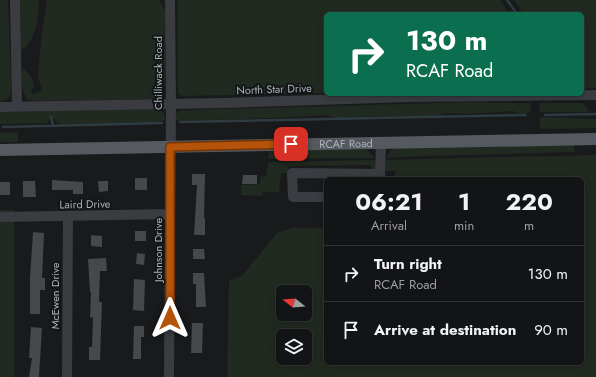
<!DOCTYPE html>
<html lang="en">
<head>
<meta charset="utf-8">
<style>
	:root { --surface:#131415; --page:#202122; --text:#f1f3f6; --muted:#9d9ea0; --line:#323334 }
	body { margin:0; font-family:Jost,sans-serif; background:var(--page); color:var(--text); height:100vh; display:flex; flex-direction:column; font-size:15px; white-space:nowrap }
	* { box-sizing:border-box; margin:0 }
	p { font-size:13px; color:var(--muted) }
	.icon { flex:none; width:22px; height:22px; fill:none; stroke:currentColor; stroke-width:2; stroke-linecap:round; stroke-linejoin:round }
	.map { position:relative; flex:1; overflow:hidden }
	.drawer { position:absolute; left:324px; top:177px; width:260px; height:188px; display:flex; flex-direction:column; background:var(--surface); border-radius:6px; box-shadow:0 2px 10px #0003,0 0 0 1px var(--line) }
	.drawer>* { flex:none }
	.guide { position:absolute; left:324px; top:12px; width:260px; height:84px; border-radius:6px; box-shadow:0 2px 10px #0003,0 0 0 1px var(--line); background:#0b6e4f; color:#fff; overflow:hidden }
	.needle { width:26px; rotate:287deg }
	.tools { position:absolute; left:276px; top:285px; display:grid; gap:8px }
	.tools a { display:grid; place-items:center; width:36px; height:36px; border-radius:6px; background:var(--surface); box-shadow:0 2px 10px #0003,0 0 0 1px var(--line); font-size:20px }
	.pin { position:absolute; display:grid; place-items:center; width:34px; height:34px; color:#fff; margin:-17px; border-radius:8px; box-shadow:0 2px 6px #0006 }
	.me { position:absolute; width:44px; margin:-22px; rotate:0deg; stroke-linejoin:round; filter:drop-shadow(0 0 3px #0008) }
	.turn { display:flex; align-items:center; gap:14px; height:84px; padding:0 16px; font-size:18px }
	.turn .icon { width:52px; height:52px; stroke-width:2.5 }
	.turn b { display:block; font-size:28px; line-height:34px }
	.eta { display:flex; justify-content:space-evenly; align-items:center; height:68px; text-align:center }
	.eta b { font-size:24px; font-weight:700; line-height:28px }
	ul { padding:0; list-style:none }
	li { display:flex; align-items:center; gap:12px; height:56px; padding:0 16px; border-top:1px solid var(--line) }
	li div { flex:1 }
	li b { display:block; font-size:15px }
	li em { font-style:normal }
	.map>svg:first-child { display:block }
	.green { fill:#212a21; fill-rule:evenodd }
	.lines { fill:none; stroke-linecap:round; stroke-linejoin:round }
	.stream { stroke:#2e3c41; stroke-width:2.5 }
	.building { fill:#45484c }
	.minor { stroke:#3a3c41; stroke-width:10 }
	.major { stroke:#565a60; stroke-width:12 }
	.route-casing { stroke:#753606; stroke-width:10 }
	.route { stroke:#b45309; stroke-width:7 }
	.labels { text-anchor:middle; stroke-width:4; stroke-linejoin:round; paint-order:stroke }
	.street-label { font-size:11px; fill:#abb3bc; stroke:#141517 }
</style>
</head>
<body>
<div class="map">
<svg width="596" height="377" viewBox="0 0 596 377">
	<rect width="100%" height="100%" fill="#191a1c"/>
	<path class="green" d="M0 0H8L11 84C11 94 12 99 0 102Z
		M20 0H39C38 16 37 41 21 50Z
		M47 0H159L165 11V80C164 87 162 94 156 99L34 101 27 99C21 89 20 79 23 68 29 75 34 77 34 87L31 90 32 94 41 92 42 88 38 77 41 42Z
		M178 0H500L510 14H326V93L181 96 178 93Z
		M514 0H596V88L582 89V14H524Z
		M470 102 530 103 531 109 529 113 523 114 512 111 467 114 448 113 433 116H377L338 118 323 115 301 117 181 121 176 120V114L179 111 189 110Z
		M539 103H582L587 108 588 112H540Z
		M157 109C163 110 165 114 165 120L158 122 62 124 56 122 53 118 49 119 48 123 0 124V112Z
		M539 117 596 119V128L541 129Z
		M0 131 1 133 18 132V142H0Z
		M572 144 574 146 575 152 417 156 386 158 392 149 395 148Z
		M356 149 367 150 375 158 268 159 269 151Z
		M596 155V377H227L229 280 242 276 277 233 292 228H326V363H582V179H395V171H386V160ZM283 292H305V314H283ZM283 336H305V358H283Z
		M376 160V169L372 171 371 165 288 166V173H281L279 192H263L262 196 241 195V185L260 184V177L266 176 268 163 270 162Z
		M0 210H14V377H0Z"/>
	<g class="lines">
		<path class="stream" d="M507 0 517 14
			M545 115 596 114
			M51 117 53 125
			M180 122 526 115
			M3 127 162 123"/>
	</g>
	<path class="building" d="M192 174H205L204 218H205V235H194L197 185H192Z
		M243 175H257V184H242Z
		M135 178H147V190H135Z
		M52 180 83 182V194H73V190H52Z
		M23 181H35L36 197H23Z
		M98 181H108V191L99 192Z
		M0 182H10V195H0Z
		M135 231H146V241H135Z
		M33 232 44 233 42 278H45V290H40V314H30V278Z
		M91 235 102 236V247L91 246Z
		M193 249H204L205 259H193Z
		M137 253 145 254 144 265 136 264Z
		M106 258 107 271H100L99 302H102L100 360H89V347H92L93 318 90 317 91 292H90L88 259Z
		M193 273H204L206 307H196V284H193Z
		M134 279 145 280 144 311 133 310Z
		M192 323H203L202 353H191Z
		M134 326H144V337H141V359H133Z
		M31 327 42 328 39 377H29L32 358H29Z"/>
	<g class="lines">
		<path class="minor" d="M15 0 17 106
			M0 107 224 103 409 97 596 95
			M380 179 381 143
			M326 197H293L292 173 380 174
			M0 217 170 214
			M67 377 68 216
			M169 377 171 104 170 0"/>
		<path class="major" id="s1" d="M0 150 596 139"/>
	</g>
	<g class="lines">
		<defs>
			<path id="route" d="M170 318V147L291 144"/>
		</defs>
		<use href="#route" class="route-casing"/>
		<use href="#route" class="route"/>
	</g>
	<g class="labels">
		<g class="street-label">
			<text transform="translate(158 73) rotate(-90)" y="4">Chilliwack Road</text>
			<text transform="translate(274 89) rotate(-2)" y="4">North Star Drive</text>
			<text dy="4" stroke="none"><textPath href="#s1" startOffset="346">RCAF Road</textPath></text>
			<text transform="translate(85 204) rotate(-1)" y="4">Laird Drive</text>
			<text transform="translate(158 250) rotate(-90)" y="4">Johnson Drive</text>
			<text transform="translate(55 296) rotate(-90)" y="4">McEwen Drive</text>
		</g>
	</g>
</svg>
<div class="tools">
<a><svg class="needle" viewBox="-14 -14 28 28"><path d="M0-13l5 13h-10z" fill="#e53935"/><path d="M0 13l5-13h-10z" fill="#9d9ea0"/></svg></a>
<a><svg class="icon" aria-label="layers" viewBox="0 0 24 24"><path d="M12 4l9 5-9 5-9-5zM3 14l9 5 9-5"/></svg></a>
</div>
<div class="pin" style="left:291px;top:144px;background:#d93025"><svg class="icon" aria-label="arrive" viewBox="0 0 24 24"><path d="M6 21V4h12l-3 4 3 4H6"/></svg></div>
<svg class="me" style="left:170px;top:318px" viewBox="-20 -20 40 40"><path d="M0-17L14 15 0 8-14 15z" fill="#b45309" stroke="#fff" stroke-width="4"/></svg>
<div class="guide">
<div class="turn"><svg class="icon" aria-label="right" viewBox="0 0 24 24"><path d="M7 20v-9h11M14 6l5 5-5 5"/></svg><div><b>130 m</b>RCAF Road</div></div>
</div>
<section class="drawer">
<div class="eta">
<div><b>06:21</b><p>Arrival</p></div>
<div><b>1</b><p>min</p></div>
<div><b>220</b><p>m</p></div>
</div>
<ul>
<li><svg class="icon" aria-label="right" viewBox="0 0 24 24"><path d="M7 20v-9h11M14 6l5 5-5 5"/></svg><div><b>Turn right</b><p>RCAF Road</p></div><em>130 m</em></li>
<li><svg class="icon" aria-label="arrive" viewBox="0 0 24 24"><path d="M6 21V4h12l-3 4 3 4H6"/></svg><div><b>Arrive at destination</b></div><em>90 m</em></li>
</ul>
</section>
</div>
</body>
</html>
